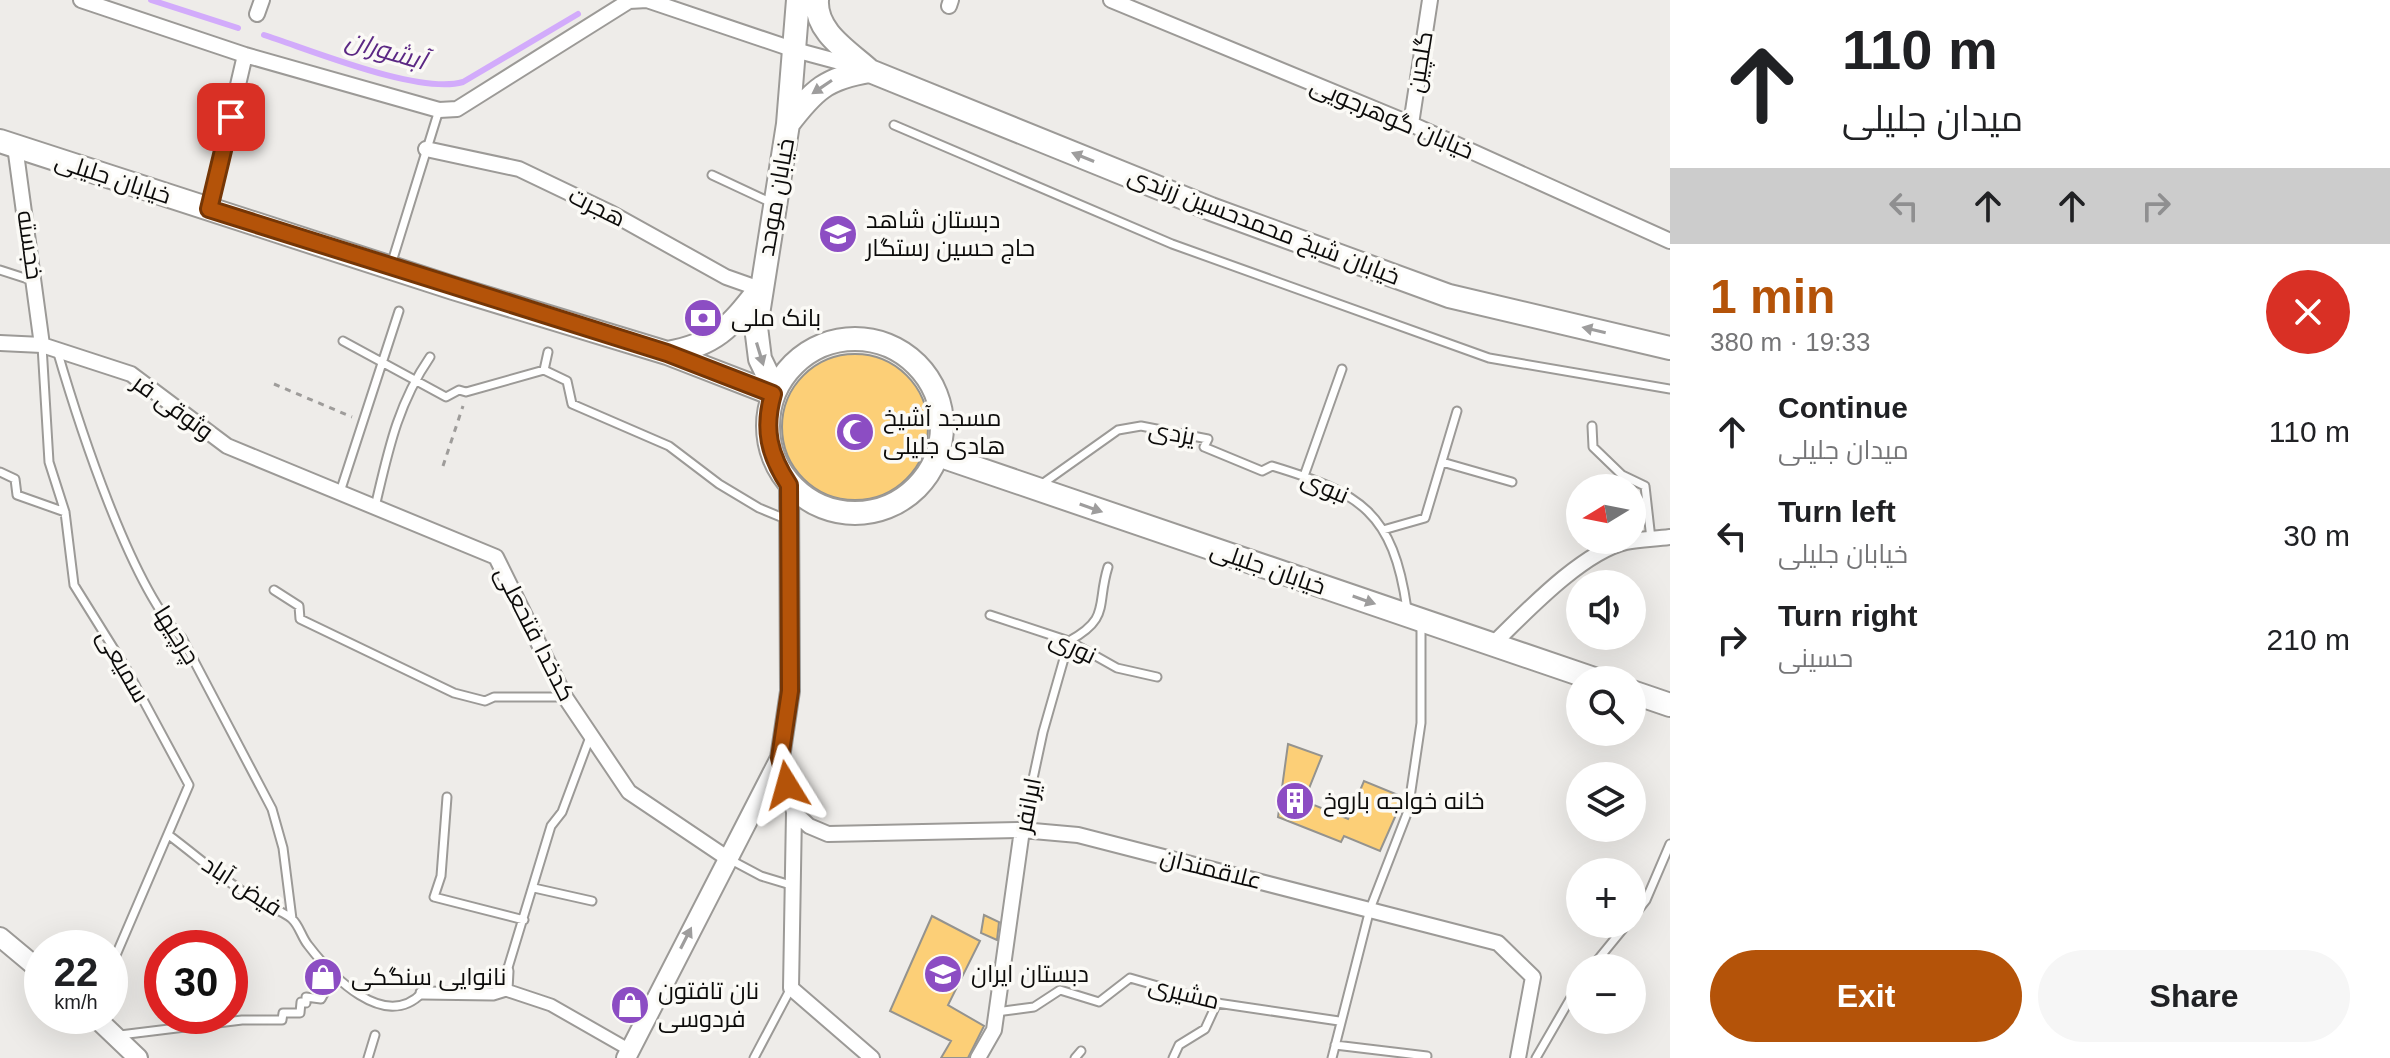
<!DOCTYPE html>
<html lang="en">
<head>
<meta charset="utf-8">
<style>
	:root { --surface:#fff; --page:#f6f6f6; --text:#202124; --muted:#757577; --accent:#b45309 }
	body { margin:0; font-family:Arial,Cairo,sans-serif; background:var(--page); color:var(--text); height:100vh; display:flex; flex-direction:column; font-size:30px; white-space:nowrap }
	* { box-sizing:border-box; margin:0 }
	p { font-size:26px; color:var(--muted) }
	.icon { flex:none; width:44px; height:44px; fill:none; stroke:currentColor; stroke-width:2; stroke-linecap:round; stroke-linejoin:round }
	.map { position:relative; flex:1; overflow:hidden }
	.sheet { display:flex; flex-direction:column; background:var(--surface); width:720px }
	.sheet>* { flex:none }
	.hud { background:#fff; color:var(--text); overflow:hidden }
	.needle { width:52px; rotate:260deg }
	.tools { position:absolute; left:1566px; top:474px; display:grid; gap:16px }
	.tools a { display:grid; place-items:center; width:80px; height:80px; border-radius:50%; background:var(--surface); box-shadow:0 8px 32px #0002; font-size:40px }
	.speed { position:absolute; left:24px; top:930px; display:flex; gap:16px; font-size:40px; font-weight:700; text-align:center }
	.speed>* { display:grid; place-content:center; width:104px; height:104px; border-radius:50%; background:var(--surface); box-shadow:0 8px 32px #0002; line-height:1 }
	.speed small { font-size:20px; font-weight:400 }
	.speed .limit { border:12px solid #d22; background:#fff; color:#111 }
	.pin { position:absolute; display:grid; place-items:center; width:68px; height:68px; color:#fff; margin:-34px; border-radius:16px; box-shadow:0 4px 12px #0006 }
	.me { position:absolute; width:88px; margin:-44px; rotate:352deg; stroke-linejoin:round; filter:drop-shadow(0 0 6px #0008) }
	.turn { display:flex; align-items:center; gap:28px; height:168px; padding:0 40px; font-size:36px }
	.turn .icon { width:104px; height:104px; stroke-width:2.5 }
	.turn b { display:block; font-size:56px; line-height:68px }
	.lanes { display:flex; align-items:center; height:76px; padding:0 40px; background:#0003; justify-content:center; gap:40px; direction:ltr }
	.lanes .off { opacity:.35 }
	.round { display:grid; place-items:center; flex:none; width:84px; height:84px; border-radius:42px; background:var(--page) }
	.overview { display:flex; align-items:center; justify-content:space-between; height:136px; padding:0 40px }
	h1 { font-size:48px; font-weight:800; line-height:60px; color:var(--accent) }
	.primary-button { display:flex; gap:16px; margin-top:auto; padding:16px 40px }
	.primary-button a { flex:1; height:92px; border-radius:48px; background:var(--accent); color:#fff; font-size:32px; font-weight:800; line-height:92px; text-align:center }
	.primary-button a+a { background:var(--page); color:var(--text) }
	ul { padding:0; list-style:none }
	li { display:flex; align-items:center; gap:24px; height:104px; padding:0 40px }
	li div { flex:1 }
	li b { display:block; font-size:30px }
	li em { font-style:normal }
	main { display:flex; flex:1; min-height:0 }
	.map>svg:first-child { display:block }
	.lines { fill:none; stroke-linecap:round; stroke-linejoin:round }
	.stream { stroke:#d2abfb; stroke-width:6 }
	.building { fill:#fccf77; stroke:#94938f; stroke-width:2 }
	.service-casing { stroke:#9c9a97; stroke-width:11 }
	.pedestrian-casing { stroke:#9c9a97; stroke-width:15 }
	.minor-casing { stroke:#9c9a97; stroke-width:18 }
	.tertiary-casing { stroke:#9c9a97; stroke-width:22 }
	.secondary-casing { stroke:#9c9a97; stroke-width:26 }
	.path { stroke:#9e9c9a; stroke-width:3; stroke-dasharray:6 6; stroke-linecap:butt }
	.service { stroke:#fff; stroke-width:7 }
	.pedestrian { stroke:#fff; stroke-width:11 }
	.minor { stroke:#fff; stroke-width:14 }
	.tertiary { stroke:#fff; stroke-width:18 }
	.secondary { stroke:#fff; stroke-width:22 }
	.oneway { fill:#9e9d9d }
	.route-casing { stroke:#753606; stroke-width:20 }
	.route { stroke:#b45309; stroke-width:14 }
	.labels { text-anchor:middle; stroke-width:7; stroke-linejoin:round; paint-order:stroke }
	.street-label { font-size:24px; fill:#0c0b0a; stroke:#fbfaf6 }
	.poi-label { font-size:24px; fill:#0c0b0a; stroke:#fbfaf6; text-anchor:start }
	.water-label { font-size:26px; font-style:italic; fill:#5b2884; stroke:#fbfaf6 }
</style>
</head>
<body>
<main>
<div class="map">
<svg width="1670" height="1058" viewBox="0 0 1670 1058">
	<rect width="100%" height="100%" fill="#eeece9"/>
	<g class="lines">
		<path class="stream" d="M151 0 238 28
			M264 35C311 50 419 95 463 82L578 14"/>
	</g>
	<path class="building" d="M782 427a73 73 0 1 1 146 0a73 73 0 1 1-146 0Z
		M1288 744 1322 756 1304 801 1348 819 1364 781 1398 795 1399 808 1380 851 1344 836 1341 842 1278 817Z
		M984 915 999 922 997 940 981 933Z
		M932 916 980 941 948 1005 984 1026 968 1058H941L951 1041 890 1011Z"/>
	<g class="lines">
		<defs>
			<path id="service" d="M894 125 1172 244 1489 358 1670 389
				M712 175 772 203
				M391 265 439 110
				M0 270 34 281
				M343 341 446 397 459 390 466 392 544 370 567 381 572 404 669 446 719 484 759 508 788 520
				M42 346 49 462 65 512 74 585 127 670 189 785 110 969
				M57 350C78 422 131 588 182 638L272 809 283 848 292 919
				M544 370 548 352
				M1592 426 1593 447 1622 475 1645 486 1651 539
				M1442 462 1512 482
				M0 472 15 479 17 495 65 512
				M1304 476 1342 369
				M1042 484 1118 430 1141 426 1208 439 1204 447 1262 471 1272 466C1361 493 1393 512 1407 609
				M340 492 399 311
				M375 507C388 452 397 405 430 357
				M1383 530 1425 518 1457 411
				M274 590 299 606 300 619 454 693 485 701 494 697H564
				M990 615 1069 641 1117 668 1157 677
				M447 797 441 876 434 897 524 920
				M1022 830 1043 732 1069 641C1111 618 1096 605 1108 567
				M170 836C198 857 225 881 254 899 265 906 282 910 292 919 299 925 302 938 308 945 331 975 384 1032 422 993
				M729 859 761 876 794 886
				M534 888 592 901
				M1632 918 1646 900 1670 844
				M1591 968 1627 924
				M507 971 551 826 562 812 590 737
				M996 1012 1034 1007 1060 990 1099 1002 1130 978 1217 1003 1339 1021
				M120 1035 242 1020H282L283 1013H300L301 1002 306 1003V997L321 999 333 977
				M1335 1045 1427 1056
				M368 1058 375 1035
				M754 1058 791 988
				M1075 1058 1081 1051
				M1173 1058 1179 1045 1205 1029 1217 1003
				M1332 1058 1370 909 1408 811 1421 723V625
				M1536 1058 1580 982"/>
			<path id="pedestrian" d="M506 990 507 971
				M422 993 493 994 506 990 551 1005 628 1049"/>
			<path id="minor" d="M81 0 245 55 439 110 457 109 629 1 647 0 795 50 862 68
				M1111 0 1411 124 1670 241
				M949 6 951 0
				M257 14 262 0
				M1411 124 1430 0
				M15 146 42 345
				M426 149 519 169 611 213 726 277 760 289
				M209 209 245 55
				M0 343 42 345 131 374 227 446 496 557 565 697 629 792 727 858
				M1493 644C1525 613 1582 552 1626 542 1640 539 1656 539 1670 537
				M780 758 794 812 791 988 872 1058
				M794 812 809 826 828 834 1022 830 1078 835 1498 943 1533 977 1518 1058
				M978 1058 994 1030 1022 830"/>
			<path id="tertiary" d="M0 937 42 972
				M94 1016 138 1058
				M626 1058 780 758 790 691 789 485"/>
			<path id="secondary" d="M817 0C815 32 848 51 870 71L1211 209 1449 296 1670 348
				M788 124C814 90 826 78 870 71
				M0 141 453 288 667 353 773 394
				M768 426a87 87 0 1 1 174 0a87 87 0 1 1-174 0Z
				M667 353C715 345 730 327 759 290
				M775 390 760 359 756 327 788 124 798 0
				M938 455 1597 680
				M1632 692 1670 705"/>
		</defs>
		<use href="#service" class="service-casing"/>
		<use href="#pedestrian" class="pedestrian-casing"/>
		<use href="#minor" class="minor-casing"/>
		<use href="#tertiary" class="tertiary-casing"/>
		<use href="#secondary" class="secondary-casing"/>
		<path class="path" d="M274 384 352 417
			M443 466 463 406"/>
		<use href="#service" class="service"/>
		<use href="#pedestrian" class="pedestrian"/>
		<use href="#minor" class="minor"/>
		<use href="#tertiary" class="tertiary"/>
		<use href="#secondary" class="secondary"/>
	</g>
	<defs><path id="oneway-solid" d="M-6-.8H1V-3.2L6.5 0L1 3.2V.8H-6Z" transform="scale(2)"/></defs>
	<g class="oneway">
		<use href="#oneway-solid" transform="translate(822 87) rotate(146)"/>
		<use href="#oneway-solid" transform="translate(1083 157) rotate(-158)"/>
		<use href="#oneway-solid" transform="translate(1594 330) rotate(-167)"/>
		<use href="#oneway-solid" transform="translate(760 354) rotate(73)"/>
		<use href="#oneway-solid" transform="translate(1091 508) rotate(19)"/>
		<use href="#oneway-solid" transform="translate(1364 600) rotate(19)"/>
		<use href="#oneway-solid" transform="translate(686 938) rotate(-63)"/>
	</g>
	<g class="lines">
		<defs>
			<path id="route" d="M231 117 209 209 667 353 773 394C763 429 769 455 789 485L790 691 780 758 787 785"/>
		</defs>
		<use href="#route" class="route-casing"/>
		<use href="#route" class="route"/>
	</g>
	<defs>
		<symbol id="school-disc" viewBox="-11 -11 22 22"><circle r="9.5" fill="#8c4dc3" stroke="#fbfaf6"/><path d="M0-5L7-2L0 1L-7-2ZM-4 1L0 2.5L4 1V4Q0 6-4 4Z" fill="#fff"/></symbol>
		<symbol id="bank-disc" viewBox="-11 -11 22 22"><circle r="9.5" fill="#8c4dc3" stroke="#fbfaf6"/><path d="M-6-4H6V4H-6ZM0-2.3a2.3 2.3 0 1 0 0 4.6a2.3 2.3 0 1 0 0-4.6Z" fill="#fff"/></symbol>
		<symbol id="mosque-disc" viewBox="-11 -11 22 22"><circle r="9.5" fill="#8c4dc3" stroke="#fbfaf6"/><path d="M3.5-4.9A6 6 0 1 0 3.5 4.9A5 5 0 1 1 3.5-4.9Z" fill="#fff"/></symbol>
		<symbol id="building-disc" viewBox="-11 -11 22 22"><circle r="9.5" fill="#8c4dc3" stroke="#fbfaf6"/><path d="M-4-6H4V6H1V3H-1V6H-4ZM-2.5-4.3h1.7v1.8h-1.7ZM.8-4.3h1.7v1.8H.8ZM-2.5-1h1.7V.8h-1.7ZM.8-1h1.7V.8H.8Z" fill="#fff"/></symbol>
		<symbol id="shop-disc" viewBox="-11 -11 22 22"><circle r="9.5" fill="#8c4dc3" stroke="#fbfaf6"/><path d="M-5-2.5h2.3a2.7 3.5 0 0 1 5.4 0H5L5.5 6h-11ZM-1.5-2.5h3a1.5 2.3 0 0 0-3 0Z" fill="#fff"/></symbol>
	</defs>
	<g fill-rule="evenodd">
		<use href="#school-disc" x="816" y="212" width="44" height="44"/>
		<use href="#bank-disc" x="681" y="296" width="44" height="44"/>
		<use href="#mosque-disc" x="833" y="410" width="44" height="44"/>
		<use href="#building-disc" x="1273" y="779" width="44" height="44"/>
		<use href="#school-disc" x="921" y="952" width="44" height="44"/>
		<use href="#shop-disc" x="301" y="955" width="44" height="44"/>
		<use href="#shop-disc" x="608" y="983" width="44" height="44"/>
	</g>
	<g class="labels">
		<g class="street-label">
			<text transform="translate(1420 62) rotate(-81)" y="8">گلچین</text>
			<text transform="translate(1392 118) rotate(23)" y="8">خیابان گوهرجویی</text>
			<text transform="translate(113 178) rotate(18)" y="8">خیابان جلیلی</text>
			<text transform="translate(776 197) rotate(-80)" y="8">خیابان موحد</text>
			<text transform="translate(597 207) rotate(26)" y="8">هجرت</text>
			<text transform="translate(1264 226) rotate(21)" y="8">خیابان شیخ محمدحسین زرندی</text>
			<text transform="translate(30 245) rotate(82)" y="8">خجسته</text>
			<text transform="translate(173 407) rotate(36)" y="8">وثوقی فر</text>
			<text transform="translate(1172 433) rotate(10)" y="8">یزدی</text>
			<text transform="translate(1325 487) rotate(23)" y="8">نبوی</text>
			<text transform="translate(1268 568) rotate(19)" y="8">خیابان جلیلی</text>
			<text transform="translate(535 634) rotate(63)" y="8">کدخدا فتحعلی</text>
			<text transform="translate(177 635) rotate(58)" y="8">چرچیها</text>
			<text transform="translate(1073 647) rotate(25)" y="8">نوری</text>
			<text transform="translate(123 666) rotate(60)" y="8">سمیعی</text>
			<text transform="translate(1028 805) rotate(-79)" y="8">ایرانفر</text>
			<text transform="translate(1211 869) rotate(14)" y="8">علاقمندان</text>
			<text transform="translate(242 886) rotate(33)" y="8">فیض آباد</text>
			<text transform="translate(1184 993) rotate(14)" y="8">مشیری</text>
		</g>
		<g class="poi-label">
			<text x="866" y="228">دبستان شاهد<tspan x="866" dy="28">حاج حسین رستگار</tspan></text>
			<text x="731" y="326">بانک ملی</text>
			<text x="883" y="426">مسجد آشیخ<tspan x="883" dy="28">هادی جلیلی</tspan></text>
			<text x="1323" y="809">خانه خواجه باروخ</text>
			<text x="971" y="982">دبستان ایران</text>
			<text x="351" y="985">نانوایی سنگکی</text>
			<text x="658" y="999">نان تافتون<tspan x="658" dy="28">فردوسی</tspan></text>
		</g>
		<g class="water-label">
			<text transform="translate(386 50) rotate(16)" y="9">آبشوران</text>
		</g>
	</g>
</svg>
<div class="tools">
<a><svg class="needle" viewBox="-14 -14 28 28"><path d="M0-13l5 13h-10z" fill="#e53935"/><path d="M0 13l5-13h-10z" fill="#757577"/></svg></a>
<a><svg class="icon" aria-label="sound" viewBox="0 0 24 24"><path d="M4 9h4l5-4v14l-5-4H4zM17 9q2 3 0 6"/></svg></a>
<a><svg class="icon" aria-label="search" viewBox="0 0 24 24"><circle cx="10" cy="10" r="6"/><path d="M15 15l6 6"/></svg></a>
<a><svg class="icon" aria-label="layers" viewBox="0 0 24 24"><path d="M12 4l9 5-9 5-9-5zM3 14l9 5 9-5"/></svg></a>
<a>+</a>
<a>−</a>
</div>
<div class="speed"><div>22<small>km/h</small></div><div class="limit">30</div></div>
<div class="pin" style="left:231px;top:117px;background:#d93025"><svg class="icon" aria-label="arrive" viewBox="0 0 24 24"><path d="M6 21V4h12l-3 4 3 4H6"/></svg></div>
<svg class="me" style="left:787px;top:785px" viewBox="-20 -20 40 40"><path d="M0-17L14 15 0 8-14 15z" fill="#b45309" stroke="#fff" stroke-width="4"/></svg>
</div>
<section class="sheet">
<div class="hud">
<div class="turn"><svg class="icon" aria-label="ahead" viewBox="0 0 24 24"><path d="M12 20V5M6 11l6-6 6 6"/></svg><div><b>110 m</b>میدان جلیلی</div></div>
<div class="lanes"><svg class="icon off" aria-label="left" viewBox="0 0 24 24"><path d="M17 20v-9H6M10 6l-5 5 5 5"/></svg><svg class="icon" aria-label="ahead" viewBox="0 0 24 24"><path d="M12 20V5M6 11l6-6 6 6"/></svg><svg class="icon" aria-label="ahead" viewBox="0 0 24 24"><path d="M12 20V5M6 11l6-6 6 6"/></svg><svg class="icon off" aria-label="right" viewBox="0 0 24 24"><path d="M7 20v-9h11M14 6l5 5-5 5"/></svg></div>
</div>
<div class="overview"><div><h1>1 min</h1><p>380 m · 19:33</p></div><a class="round" style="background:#d93025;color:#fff"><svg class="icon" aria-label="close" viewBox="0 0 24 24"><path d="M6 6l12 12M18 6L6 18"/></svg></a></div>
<ul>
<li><svg class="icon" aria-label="ahead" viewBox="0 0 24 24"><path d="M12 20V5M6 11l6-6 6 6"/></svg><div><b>Continue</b><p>میدان جلیلی</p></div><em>110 m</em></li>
<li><svg class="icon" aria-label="left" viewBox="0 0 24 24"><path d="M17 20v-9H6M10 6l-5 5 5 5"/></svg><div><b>Turn left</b><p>خیابان جلیلی</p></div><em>30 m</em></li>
<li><svg class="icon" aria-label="right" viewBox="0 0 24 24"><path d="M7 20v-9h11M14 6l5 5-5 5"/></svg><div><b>Turn right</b><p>حسینی</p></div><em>210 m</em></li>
</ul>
<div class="primary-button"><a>Exit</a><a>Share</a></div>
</section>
</main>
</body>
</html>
